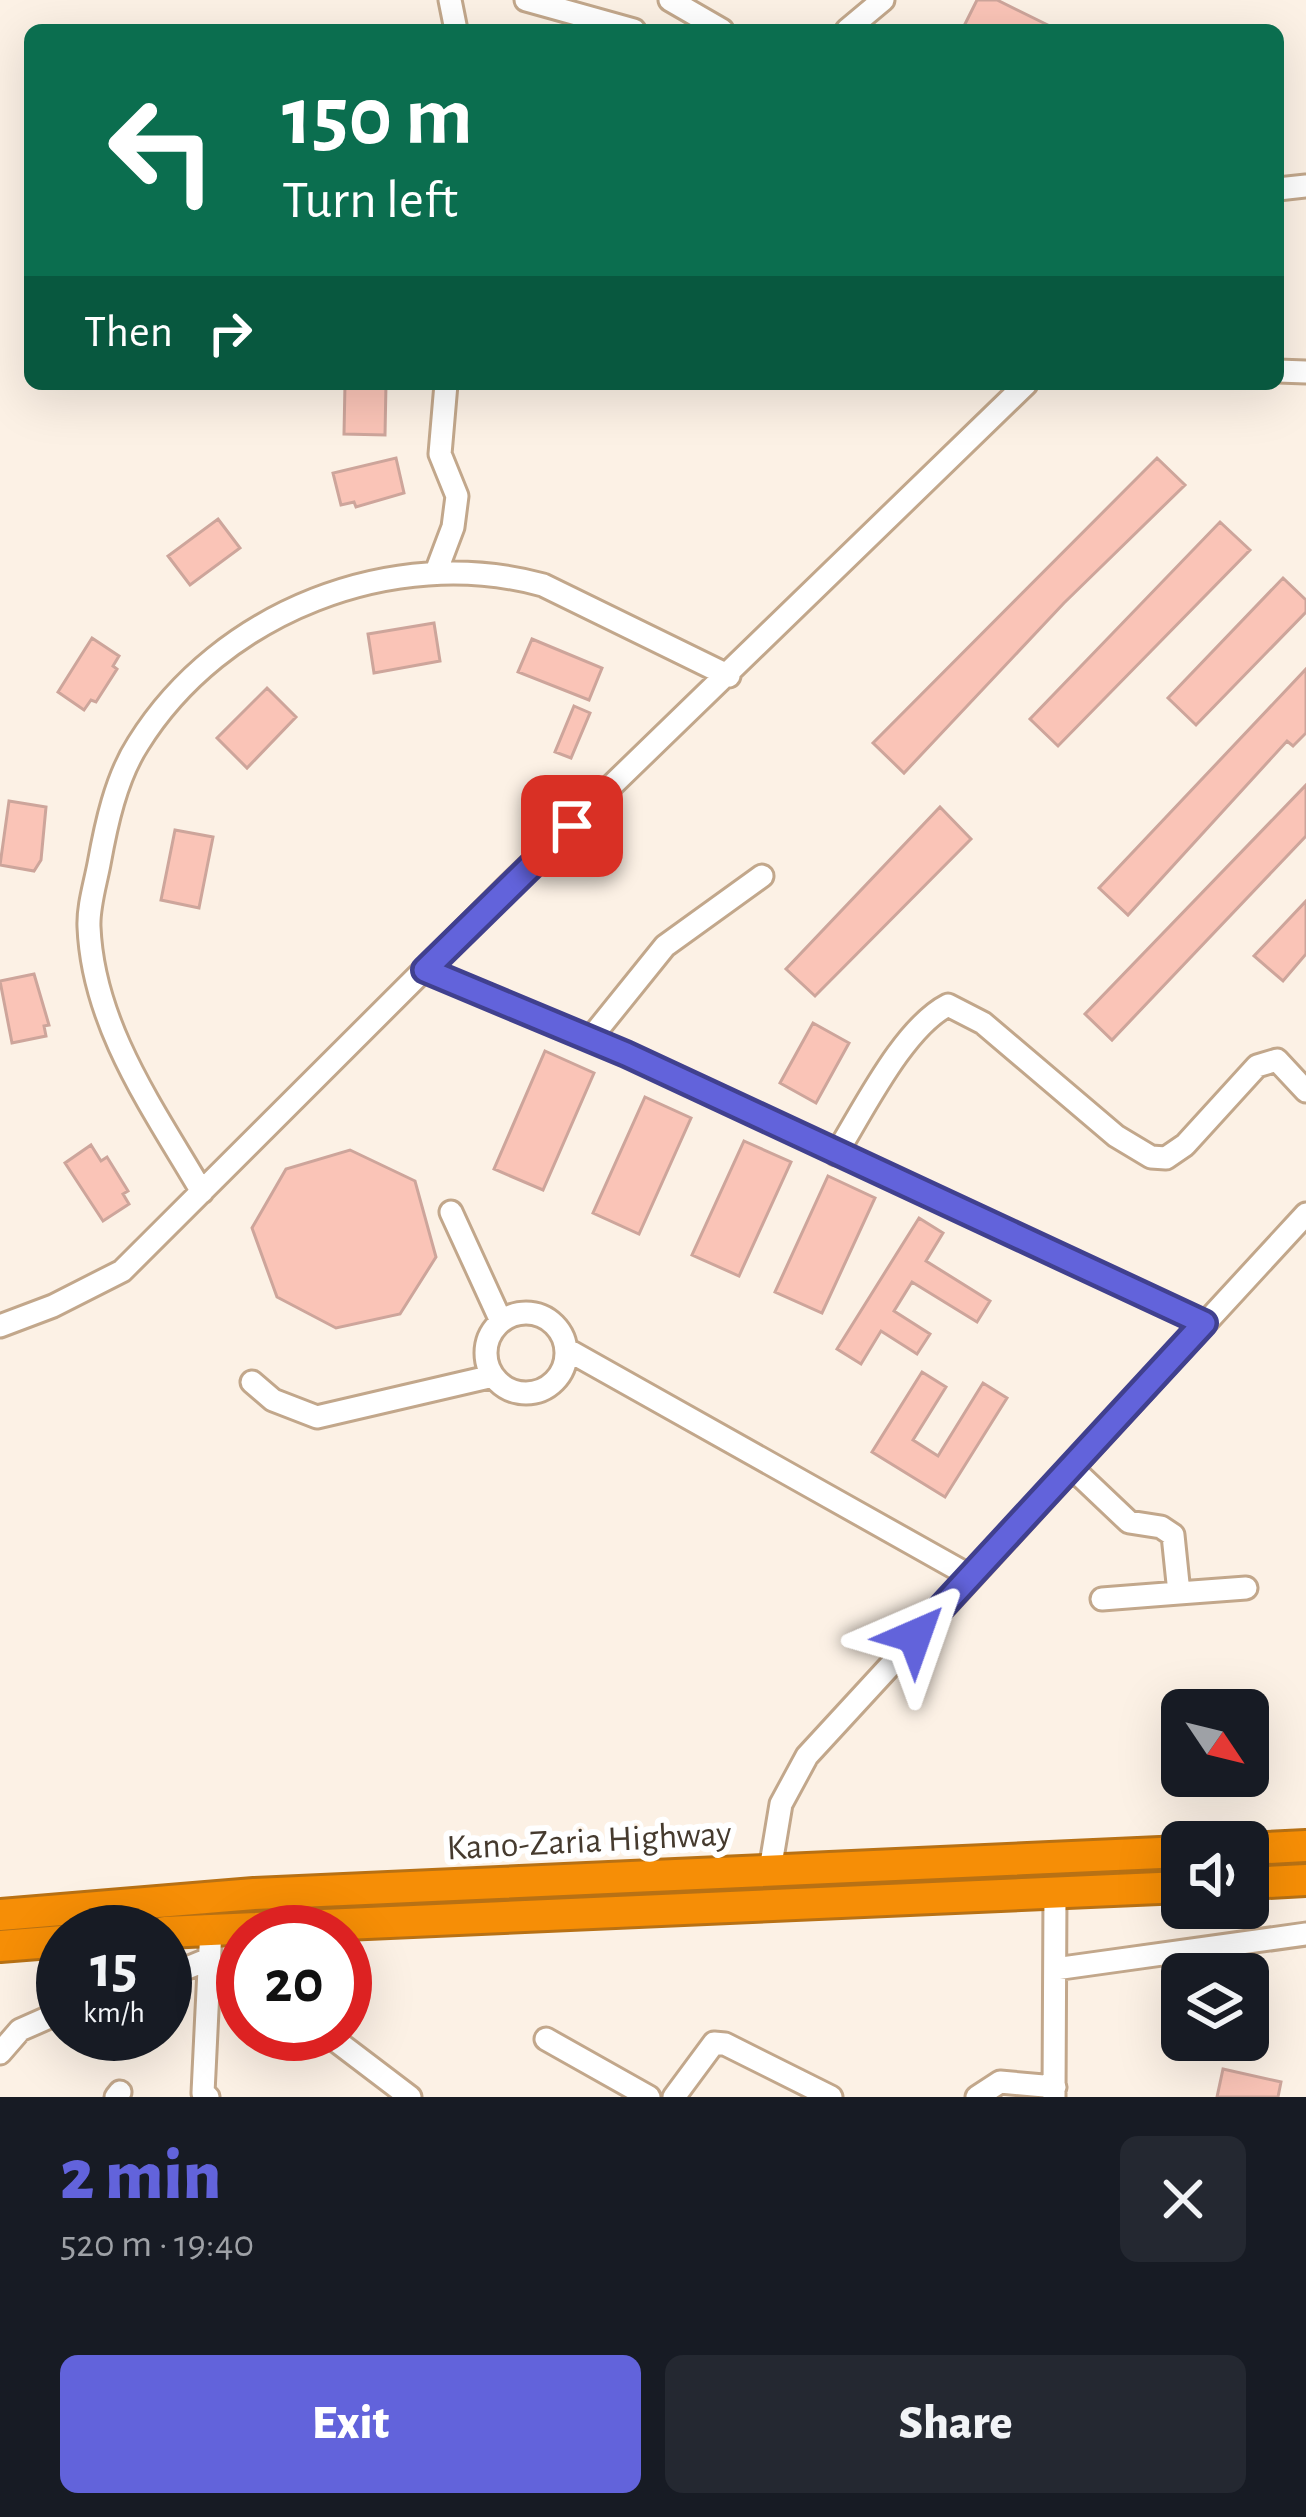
<!DOCTYPE html>
<html lang="en">
<head>
<meta charset="utf-8">
<style>
	:root { --surface:#171b24; --page:#242831; --text:#f1f3f6; --muted:#9ea1a6; --accent:#6263db }
	body { margin:0; font-family:"Alegreya Sans",sans-serif; background:var(--page); color:var(--text); height:100vh; display:flex; flex-direction:column; font-size:45px; white-space:nowrap }
	* { box-sizing:border-box; margin:0 }
	p { font-size:39px; color:var(--muted) }
	.icon { flex:none; width:66px; height:66px; fill:none; stroke:currentColor; stroke-width:2; stroke-linecap:round; stroke-linejoin:round }
	.map { position:relative; height:2097px; overflow:hidden }
	.panel { display:flex; flex-direction:column; background:var(--surface); flex:1 }
	.panel>* { flex:none }
	.banner { position:absolute; left:24px; top:24px; width:1260px; height:366px; border-radius:18px; box-shadow:0 12px 48px #0002; background:#0b6e4f; color:#fff; overflow:hidden }
	.needle { width:78px; rotate:125deg }
	.buttons { position:absolute; left:1161px; top:1689px; display:grid; gap:24px }
	.buttons a { display:grid; place-items:center; width:108px; height:108px; border-radius:18px; background:var(--surface); box-shadow:0 12px 48px #0002; font-size:60px }
	.speed { position:absolute; left:36px; top:1905px; display:flex; gap:24px; font-size:60px; font-weight:700; text-align:center }
	.speed>* { display:grid; place-content:center; width:156px; height:156px; border-radius:50%; background:var(--surface); box-shadow:0 12px 48px #0002; line-height:1 }
	.speed small { font-size:30px; font-weight:400 }
	.speed .limit { border:18px solid #d22; background:#fff; color:#111 }
	.pin { position:absolute; display:grid; place-items:center; width:102px; height:102px; color:#fff; margin:-51px; border-radius:24px; box-shadow:0 6px 18px #0006 }
	.me { position:absolute; width:132px; margin:-66px; rotate:43deg; stroke-linejoin:round; filter:drop-shadow(0 0 9px #0008) }
	.turn { display:flex; align-items:center; gap:42px; height:252px; padding:0 60px; font-size:54px }
	.turn .icon { width:156px; height:156px; stroke-width:2.5 }
	.turn b { display:block; font-size:84px; line-height:102px }
	.then { display:flex; align-items:center; height:114px; padding:0 60px; background:#0003; gap:24px; font-size:45px }
	.round { display:grid; place-items:center; flex:none; width:126px; height:126px; border-radius:18px; background:var(--page) }
	.overview { display:flex; align-items:center; justify-content:space-between; height:204px; padding:0 60px }
	h1 { font-size:72px; font-weight:800; line-height:90px; color:var(--accent) }
	.cta { display:flex; gap:24px; margin-top:auto; padding:24px 60px }
	.cta a { flex:1; height:138px; border-radius:18px; background:var(--accent); color:#fff; font-size:48px; font-weight:800; line-height:138px; text-align:center }
	.cta a+a { background:var(--page); color:var(--text) }
	.map>svg:first-child { display:block }
	.building { fill:#fac4b7; stroke:#cda59b; stroke-width:3 }
	.lines { fill:none; stroke-linecap:round; stroke-linejoin:round }
	.minor-casing { stroke:#c2a78b; stroke-width:27 }
	.highway-casing { stroke:#b87114; stroke-width:36 }
	.minor { stroke:#fff; stroke-width:21 }
	.highway { stroke:#f68e06; stroke-width:30 }
	.route-casing { stroke:#40408e; stroke-width:30 }
	.route { stroke:#6263db; stroke-width:21 }
	.labels { text-anchor:middle; stroke-width:12; stroke-linejoin:round; paint-order:stroke }
	.street-label { font-size:36px; fill:#453a2e; stroke:#fff }
</style>
</head>
<body>
<div class="map">
<svg width="1306" height="2097" viewBox="0 0 1306 2097">
	<rect width="100%" height="100%" fill="#fcf1e5"/>
	<path class="building" d="M977 0H997L1058 30H962Z
		M345 384H386L385 435 344 434Z
		M396 458 404 493 356 507 354 502 341 505 333 473Z
		M1157 458 1185 485 1064 603 904 773 873 743Z
		M218 519 240 548 190 585 168 556Z
		M1220 522 1250 550 1058 746 1030 719Z
		M1283 578 1306 600V612L1196 725 1168 698Z
		M434 623 440 661 374 673 368 634Z
		M92 638 119 656 113 666 117 669 96 702 91 700 84 710 58 692Z
		M532 639 602 668 589 700 518 672Z
		M1306 669V733L1293 746 1287 741 1128 915 1099 888Z
		M267 688 296 717 247 768 217 738Z
		M574 706 590 713 571 758 555 752Z
		M1306 785V836L1112 1040 1085 1014Z
		M9 801 46 807 41 860 34 871 0 865Z
		M940 807 971 839 815 996 786 969Z
		M175 830 213 837 199 908 161 900Z
		M1306 901V954L1283 981 1254 956Z
		M34 974 49 1025 44 1026 46 1036 12 1043 0 981Z
		M813 1023 849 1043 816 1103 780 1083Z
		M545 1051 594 1073 543 1190 494 1169Z
		M645 1097 691 1118 639 1234 593 1213Z
		M744 1141 791 1162 739 1276 692 1255Z
		M91 1145 101 1161 107 1157 128 1191 123 1194 129 1204 103 1221 65 1163Z
		M350 1150 415 1181 436 1257 400 1314 336 1328 277 1297 252 1228 286 1169Z
		M828 1176 875 1198 822 1313 775 1292Z
		M919 1218 943 1233 926 1261 990 1301 977 1322 912 1282 894 1311 930 1334 917 1354 881 1331 861 1364 837 1349Z
		M922 1372 946 1387 913 1440 938 1456 983 1383 1007 1398 945 1497 872 1452Z
		M1223 2069 1281 2082 1278 2097H1217Z"/>
	<g class="lines">
		<defs>
			<path id="minor" d="M450 0 456 30
				M526 0 634 30
				M670 0 722 30
				M847 30 883 0
				M1278 189 1306 186
				M1278 371 1306 372
				M436 572 453 527 457 496 440 454 446 384
				M425 970 625 1054 1204 1323
				M590 1039 665 946 762 876
				M836 1154C863 1111 903 1028 948 1005L983 1023 1116 1136 1151 1157 1166 1158 1185 1145 1257 1066 1277 1060 1306 1091
				M202 1192C154 1110 93 1026 89 927 88 907 95 885 99 864 106 825 116 778 138 744 220 612 393 544 543 585L729 676
				M451 1212 501 1321
				M486 1353a40 40 0 1 1 80 0a40 40 0 1 1-80 0Z
				M0 1326 53 1306 122 1271 508 886 1026 384
				M566 1349 970 1576
				M252 1382 273 1400 317 1417 493 1376
				M1071 1467 1129 1522 1161 1527 1173 1535 1179 1593 1246 1588
				M1102 1599 1179 1593
				M770 1870 781 1804 807 1756 1306 1214
				M1055 1969 1306 1934
				M165 1977 209 1959
				M327 2034 410 2097
				M546 2039 649 2097
				M0 2053 20 2030 63 2011
				M116 2097 120 2092
				M208 2097 203 2093 211 1928
				M674 2097 714 2043 725 2044 831 2097
				M977 2097 1000 2082 1055 2087
				M1054 2097 1055 1893"/>
			<path id="highway" d="M1248 1849 1306 1846
				M1248 1883 1306 1880
				M0 1915 254 1894 1182 1852
				M165 1932 1182 1887
				M0 1946 63 1941"/>
		</defs>
		<use href="#minor" class="minor-casing"/>
		<use href="#highway" class="highway-casing"/>
		<use href="#minor" class="minor"/>
		<use href="#highway" class="highway"/>
	</g>
	<g class="lines">
		<defs>
			<path id="route" d="M572 826 425 970 626 1054 1204 1323 915 1636"/>
		</defs>
		<use href="#route" class="route-casing"/>
		<use href="#route" class="route"/>
	</g>
	<g class="labels">
		<g class="street-label">
			<text transform="translate(589 1839) rotate(-3)" y="13">Kano-Zaria Highway</text>
		</g>
	</g>
</svg>
<div class="buttons">
<a><svg class="needle" viewBox="-14 -14 28 28"><path d="M0-13l5 13h-10z" fill="#e53935"/><path d="M0 13l5-13h-10z" fill="#9ea1a6"/></svg></a>
<a><svg class="icon" aria-label="sound" viewBox="0 0 24 24"><path d="M4 9h4l5-4v14l-5-4H4zM17 9q2 3 0 6"/></svg></a>
<a><svg class="icon" aria-label="layers" viewBox="0 0 24 24"><path d="M12 4l9 5-9 5-9-5zM3 14l9 5 9-5"/></svg></a>
</div>
<div class="speed"><div>15<small>km/h</small></div><div class="limit">20</div></div>
<div class="pin" style="left:572px;top:826px;background:#d93025"><svg class="icon" aria-label="arrive" viewBox="0 0 24 24"><path d="M6 21V4h12l-3 4 3 4H6"/></svg></div>
<svg class="me" style="left:915px;top:1636px" viewBox="-20 -20 40 40"><path d="M0-17L14 15 0 8-14 15z" fill="#6263db" stroke="#fff" stroke-width="4"/></svg>
<div class="banner">
<div class="turn"><svg class="icon" aria-label="left" viewBox="0 0 24 24"><path d="M17 20v-9H6M10 6l-5 5 5 5"/></svg><div><b>150 m</b>Turn left</div></div>
<div class="then">Then<svg class="icon" aria-label="right" viewBox="0 0 24 24"><path d="M7 20v-9h11M14 6l5 5-5 5"/></svg></div>
</div>
</div>
<section class="panel">
<div class="overview"><div><h1>2 min</h1><p>520 m · 19:40</p></div><a class="round"><svg class="icon" aria-label="close" viewBox="0 0 24 24"><path d="M6 6l12 12M18 6L6 18"/></svg></a></div>
<div class="cta"><a>Exit</a><a>Share</a></div>
</section>
</body>
</html>
